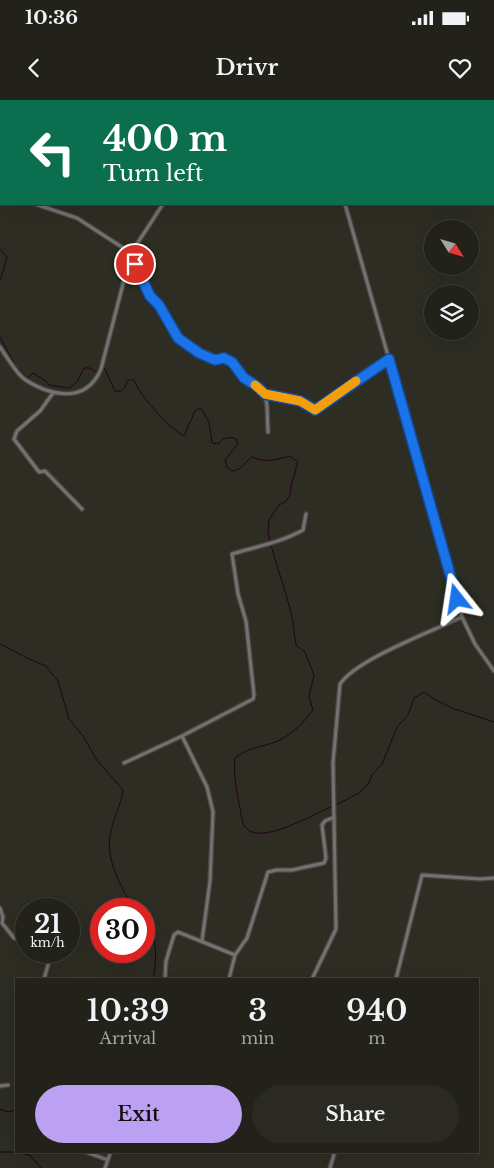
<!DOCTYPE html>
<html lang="en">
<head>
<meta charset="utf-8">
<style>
	:root { --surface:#22221a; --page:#2a2a23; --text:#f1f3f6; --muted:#a2a4a2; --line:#3f3f39; --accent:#bca0f2 }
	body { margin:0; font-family:"Libre Baskerville",serif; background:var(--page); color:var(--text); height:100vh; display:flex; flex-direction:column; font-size:19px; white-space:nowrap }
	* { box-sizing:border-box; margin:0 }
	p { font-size:16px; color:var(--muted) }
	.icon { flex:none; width:28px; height:28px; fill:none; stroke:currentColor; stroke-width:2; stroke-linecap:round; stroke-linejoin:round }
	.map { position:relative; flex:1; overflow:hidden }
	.drawer { position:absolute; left:15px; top:878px; width:464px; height:175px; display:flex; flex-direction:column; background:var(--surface); border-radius:0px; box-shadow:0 5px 20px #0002,0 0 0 1px var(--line) }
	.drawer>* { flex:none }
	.top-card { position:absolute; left:0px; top:0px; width:495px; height:105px; box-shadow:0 5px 20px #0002,0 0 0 1px var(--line); background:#0b6e4f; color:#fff; overflow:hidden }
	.needle { width:32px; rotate:127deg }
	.fabs { position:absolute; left:424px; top:120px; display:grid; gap:10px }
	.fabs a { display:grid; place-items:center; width:55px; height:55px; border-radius:50%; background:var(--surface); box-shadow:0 5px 20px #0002,0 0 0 1px var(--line); font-size:25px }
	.speed { position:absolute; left:15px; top:798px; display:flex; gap:10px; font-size:25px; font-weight:700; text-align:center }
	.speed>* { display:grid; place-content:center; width:65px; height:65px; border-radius:50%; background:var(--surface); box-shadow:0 5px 20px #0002,0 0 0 1px var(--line); line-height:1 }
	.speed small { font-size:12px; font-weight:400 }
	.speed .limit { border:8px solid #d22; background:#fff; color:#111 }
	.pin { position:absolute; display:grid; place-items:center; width:42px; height:42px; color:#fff; margin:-21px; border:2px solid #fff; border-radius:50%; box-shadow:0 1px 5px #0007 }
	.me { position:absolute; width:55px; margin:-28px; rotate:345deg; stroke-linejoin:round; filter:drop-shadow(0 0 4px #0008) }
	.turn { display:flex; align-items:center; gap:18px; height:105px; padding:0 20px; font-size:22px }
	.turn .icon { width:65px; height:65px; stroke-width:2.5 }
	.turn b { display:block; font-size:35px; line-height:42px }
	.eta { display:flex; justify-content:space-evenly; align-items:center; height:85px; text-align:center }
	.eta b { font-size:30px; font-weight:600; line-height:35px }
	.primary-button { display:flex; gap:10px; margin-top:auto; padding:10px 20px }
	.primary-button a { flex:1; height:58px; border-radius:30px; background:var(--accent); color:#111; font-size:20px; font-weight:600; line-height:58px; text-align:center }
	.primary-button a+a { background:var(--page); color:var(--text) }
	.status { display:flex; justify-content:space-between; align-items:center; height:35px; padding:0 25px; background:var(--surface); direction:ltr }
	.status svg { height:14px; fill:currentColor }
	header { display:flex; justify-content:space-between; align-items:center; height:65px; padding:0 20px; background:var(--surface); font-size:22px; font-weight:600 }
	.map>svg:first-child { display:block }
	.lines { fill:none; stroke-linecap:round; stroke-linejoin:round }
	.stream { stroke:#23011b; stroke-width:1 }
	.minor-casing { stroke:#49483e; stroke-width:5.5 }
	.minor { stroke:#757074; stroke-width:3 }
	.route-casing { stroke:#114b97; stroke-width:12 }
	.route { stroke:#1a73e8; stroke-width:9 }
	.slow { stroke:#f59e0b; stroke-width:9 }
</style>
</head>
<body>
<div class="status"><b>10:36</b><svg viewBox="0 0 49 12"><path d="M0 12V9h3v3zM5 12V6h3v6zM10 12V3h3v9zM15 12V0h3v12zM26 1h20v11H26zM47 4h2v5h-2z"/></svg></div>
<header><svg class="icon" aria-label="back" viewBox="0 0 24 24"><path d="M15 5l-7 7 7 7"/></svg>Drivr<svg class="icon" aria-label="heart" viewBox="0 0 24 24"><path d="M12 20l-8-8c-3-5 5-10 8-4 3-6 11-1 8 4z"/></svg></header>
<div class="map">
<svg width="494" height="1068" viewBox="0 0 494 1068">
	<rect width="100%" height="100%" fill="#2e2d23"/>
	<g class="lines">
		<path class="stream" d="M0 149 7 157 0 181
			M0 237 15 265 27 279 33 273 46 281 49 285 69 288 77 282 84 268H90L96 272 99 271
			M103 270 105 269 115 291H121L124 289 128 280H134C139 295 170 329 184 336L195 311 201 308 209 322 212 343 218 344C224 338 228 336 236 339L238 344 225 360 227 367 232 371C242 370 244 362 252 357 265 363 276 360 290 356L298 362 291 386 290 396 285 402 279 405 269 420 268 433 270 441
			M271 445C277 468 286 491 291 513 294 523 294 534 296 545L305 552 314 575 309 596 313 610C303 623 293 634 278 641 264 647 248 647 235 658 233 675 237 692 240 708 241 714 242 723 245 727 261 747 313 713 332 707
			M0 544 29 559 46 566 58 581 69 619 83 636 96 659 123 690C121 705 114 717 111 731 104 760 121 784 133 809
			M336 705 357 694 367 686 372 675 382 664 397 627 408 615 414 598 424 592 436 600 452 608 494 622
			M144 820C158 834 157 861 153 879
			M0 1009 8 1012 16 1010V1007
			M0 1052H13L30 1055 41 1068"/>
		<defs>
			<path id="minor" d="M318 0V1
				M347 1 349 0
				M0 93H1
				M35 104 77 118 131 153 150 196 159 205 178 238 199 253 215 260 224 258 231 262 244 278 258 287 265 294 267 306 268 332
				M345 104 462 517 475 544 494 571
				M0 247C7 257 14 270 23 278 29 283 36 286 43 289 68 298 90 295 101 269L131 153 163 104
				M53 293 40 311 17 331 14 339 39 372 45 371 82 409
				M265 294 300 301 315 310 389 259
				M182 636 207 687 213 712 210 781 202 841
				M124 663 182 636 253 599 254 595 246 521 238 494 232 454C255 447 282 442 303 430L306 414
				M0 808 3 817 2 823 14 838 26 841
				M235 855 247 838 268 772 277 770H292L324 763 326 758 322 725 325 721 334 717
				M44 879 52 851
				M165 879 166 861 174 835 178 832 235 855 229 879
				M312 879 336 829 333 663 340 584C357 559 433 531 462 517
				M396 879 422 775 480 779 494 778
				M0 986 8 985
				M83 1051 108 1060
				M105 1068 111 1051
				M330 1068 335 1051"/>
		</defs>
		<use href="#minor" class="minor-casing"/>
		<use href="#minor" class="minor"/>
	</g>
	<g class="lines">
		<defs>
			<path id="route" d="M135 164 150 196 159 205 178 238 199 253 215 260 224 258 232 262 244 278 258 287 265 294 300 301 315 310 389 259 457 499"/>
		</defs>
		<use href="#route" class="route-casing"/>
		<use href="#route" class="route"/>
		<path class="slow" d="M255 285 265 294 300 301 315 310 356 281"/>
	</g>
</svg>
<div class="fabs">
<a><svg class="needle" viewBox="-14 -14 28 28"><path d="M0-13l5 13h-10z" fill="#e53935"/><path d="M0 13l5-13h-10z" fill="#a2a4a2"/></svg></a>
<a><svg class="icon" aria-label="layers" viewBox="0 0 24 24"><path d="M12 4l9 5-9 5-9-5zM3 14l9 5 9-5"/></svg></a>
</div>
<div class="speed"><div>21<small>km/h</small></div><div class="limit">30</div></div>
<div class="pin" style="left:135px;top:164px;background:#d93025"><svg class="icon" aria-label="arrive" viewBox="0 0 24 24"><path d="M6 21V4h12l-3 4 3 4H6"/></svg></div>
<svg class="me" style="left:457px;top:499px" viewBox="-20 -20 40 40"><path d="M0-17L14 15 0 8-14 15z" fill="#1a73e8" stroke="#fff" stroke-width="4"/></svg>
<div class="top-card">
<div class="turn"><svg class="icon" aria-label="left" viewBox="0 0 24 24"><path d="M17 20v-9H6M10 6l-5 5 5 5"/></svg><div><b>400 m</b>Turn left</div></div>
</div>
<section class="drawer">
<div class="eta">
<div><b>10:39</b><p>Arrival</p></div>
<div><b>3</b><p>min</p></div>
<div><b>940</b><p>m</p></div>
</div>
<div class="primary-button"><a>Exit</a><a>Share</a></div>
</section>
</div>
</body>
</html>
